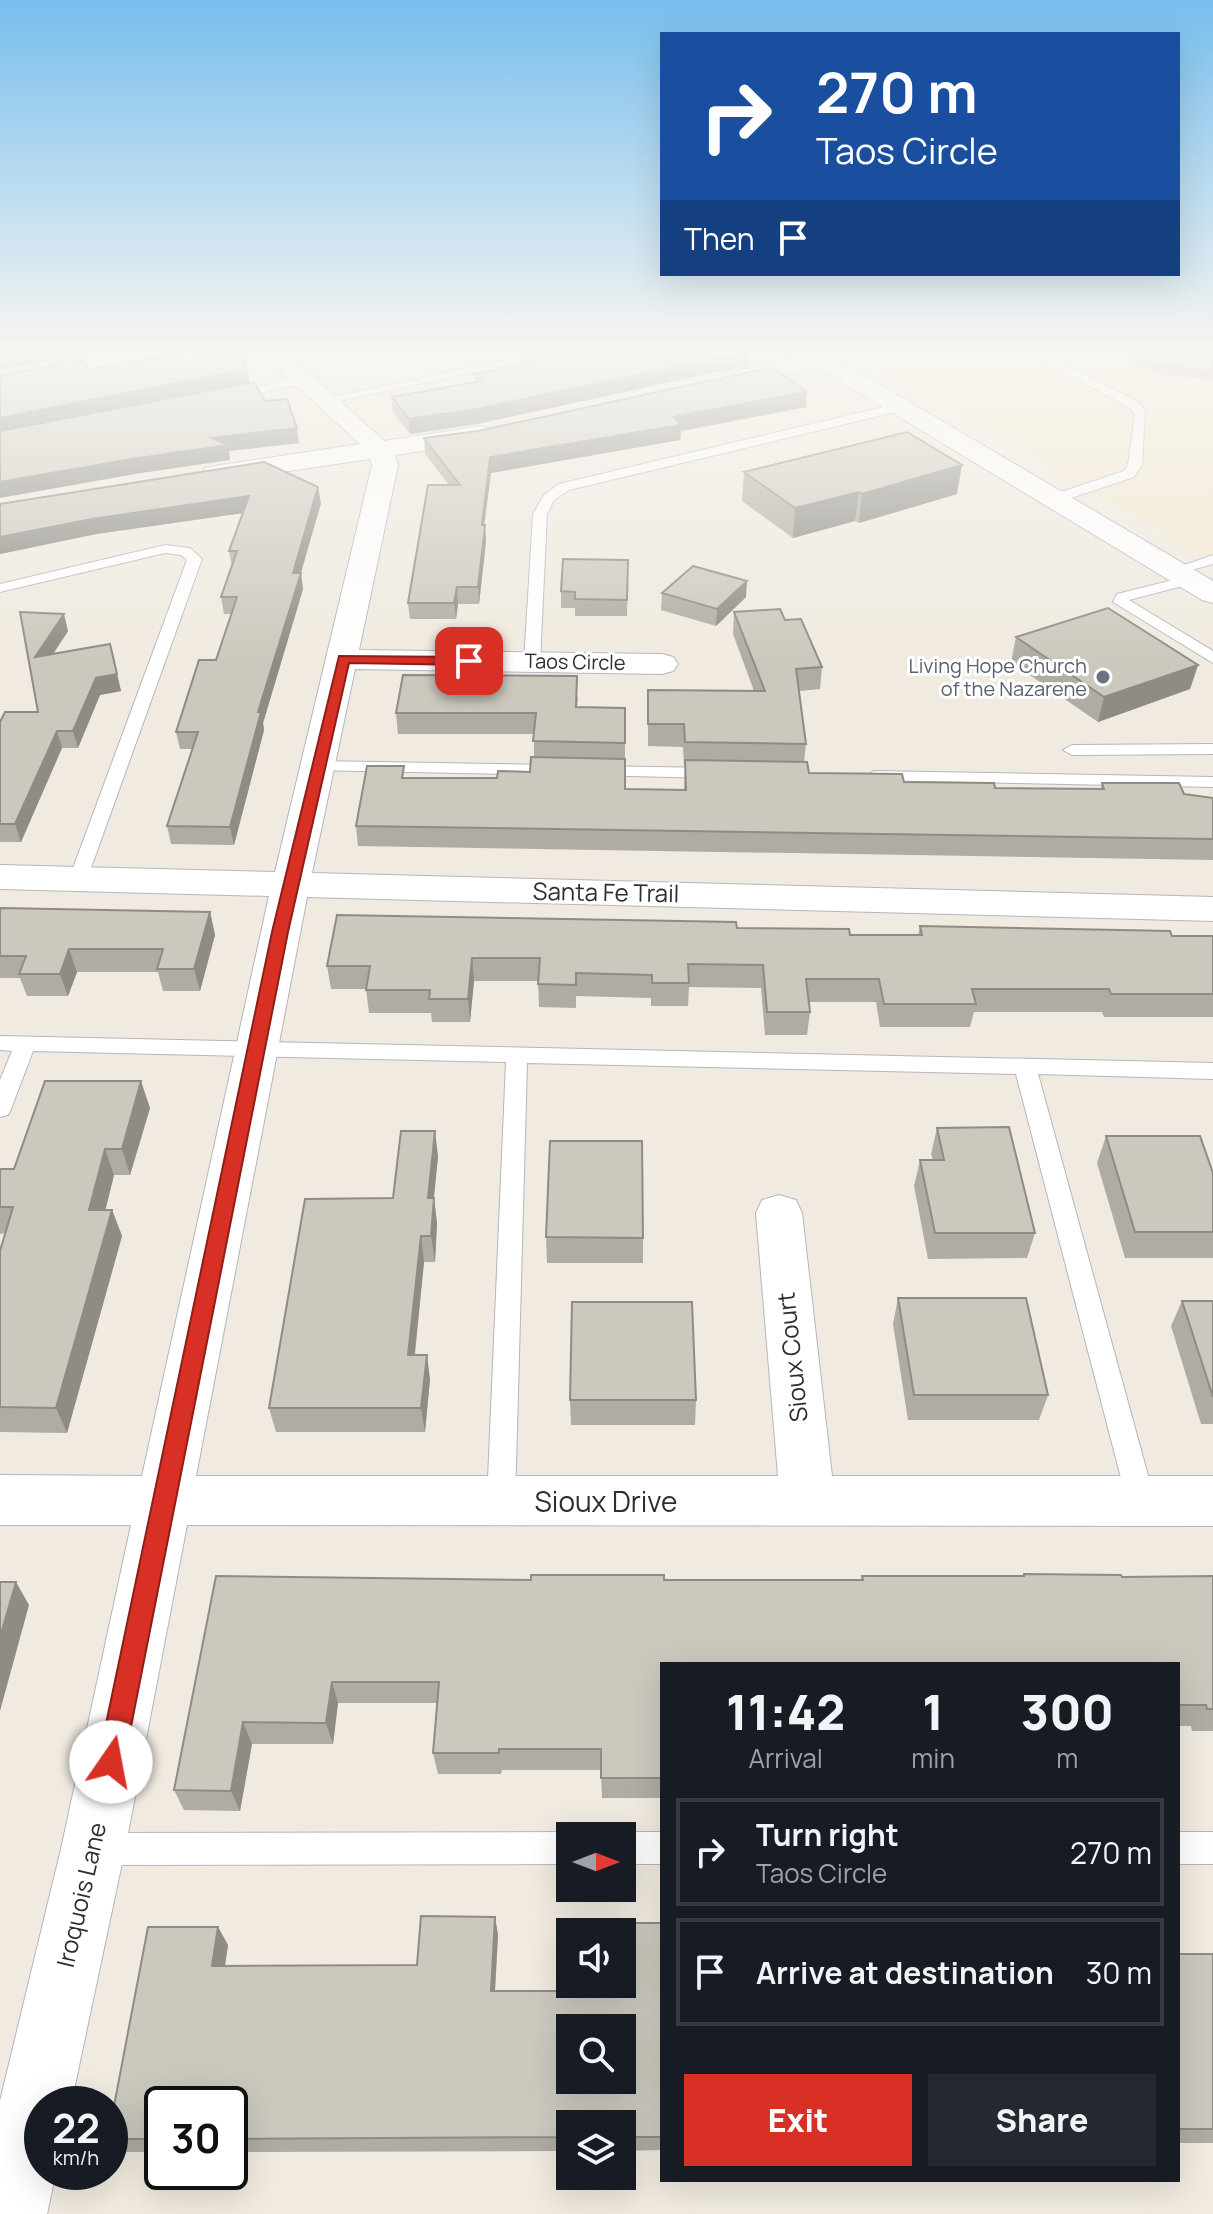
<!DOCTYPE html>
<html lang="en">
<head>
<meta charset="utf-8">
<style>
	:root { --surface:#171b24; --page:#242831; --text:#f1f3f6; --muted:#9ea1a6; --line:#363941; --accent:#d93025 }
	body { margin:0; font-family:Manrope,sans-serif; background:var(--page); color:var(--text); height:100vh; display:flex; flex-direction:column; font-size:30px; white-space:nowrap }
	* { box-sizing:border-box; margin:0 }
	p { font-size:26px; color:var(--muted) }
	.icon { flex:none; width:44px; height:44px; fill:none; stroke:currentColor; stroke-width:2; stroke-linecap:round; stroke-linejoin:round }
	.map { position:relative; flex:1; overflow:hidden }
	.panel { position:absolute; left:660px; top:1662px; width:520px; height:520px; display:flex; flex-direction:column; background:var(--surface); border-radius:0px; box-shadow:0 8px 32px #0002 }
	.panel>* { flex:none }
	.guide { position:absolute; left:660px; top:32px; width:520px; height:244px; border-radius:0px; box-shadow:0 8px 32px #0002; background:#1a4fa0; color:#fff; overflow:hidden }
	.needle { width:52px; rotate:90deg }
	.buttons { position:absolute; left:556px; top:1822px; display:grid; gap:16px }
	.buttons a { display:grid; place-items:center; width:80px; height:80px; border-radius:0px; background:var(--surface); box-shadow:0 8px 32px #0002; font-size:40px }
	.speed { position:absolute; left:24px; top:2086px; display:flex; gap:16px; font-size:40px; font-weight:700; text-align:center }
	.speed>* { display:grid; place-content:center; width:104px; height:104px; border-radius:50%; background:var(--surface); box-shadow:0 8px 32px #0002; line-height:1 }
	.speed small { font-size:20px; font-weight:400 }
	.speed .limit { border:4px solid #111; border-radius:12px; background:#fff; color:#111 }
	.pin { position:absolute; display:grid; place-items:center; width:68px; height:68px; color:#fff; margin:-34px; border-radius:16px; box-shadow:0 4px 12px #0006 }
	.me { position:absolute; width:88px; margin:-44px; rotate:12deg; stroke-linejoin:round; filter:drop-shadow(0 0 6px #0008) }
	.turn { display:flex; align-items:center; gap:28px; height:168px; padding:0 24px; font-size:36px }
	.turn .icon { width:104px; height:104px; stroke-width:2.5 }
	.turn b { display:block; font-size:56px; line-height:68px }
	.then { display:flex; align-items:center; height:76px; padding:0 24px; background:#0003; gap:16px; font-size:30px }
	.eta { display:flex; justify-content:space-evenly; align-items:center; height:136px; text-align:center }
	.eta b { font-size:48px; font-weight:800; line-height:56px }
	.button { display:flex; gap:16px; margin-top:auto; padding:16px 24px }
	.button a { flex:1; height:92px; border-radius:0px; background:var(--accent); color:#fff; font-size:32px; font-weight:800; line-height:92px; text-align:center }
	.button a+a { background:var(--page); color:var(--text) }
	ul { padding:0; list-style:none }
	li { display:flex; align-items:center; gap:24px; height:108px; margin:0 16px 12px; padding:0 8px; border:4px solid var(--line); border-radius:0px }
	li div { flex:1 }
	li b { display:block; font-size:30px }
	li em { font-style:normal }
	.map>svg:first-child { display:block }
	.education { fill:#f2e8cf }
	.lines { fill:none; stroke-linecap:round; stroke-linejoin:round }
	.lane-casing { stroke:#b4b5c2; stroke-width:2 }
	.street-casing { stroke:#b4b5c2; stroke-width:2 }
	.secondary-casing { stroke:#b4b5c2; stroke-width:2 }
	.lane { fill:#fff; fill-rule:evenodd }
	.street { fill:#fff; fill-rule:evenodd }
	.secondary { fill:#fff; fill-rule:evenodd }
	.wall { fill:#afaca3 }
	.shaded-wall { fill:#8e8c85 }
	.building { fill:#cbc8be; stroke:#8e8c85; stroke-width:2; fill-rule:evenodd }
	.route { fill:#d93025; stroke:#8d1f18; stroke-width:2 }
	.worship-dot { fill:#6b7280; stroke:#fff; stroke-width:3 }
	.labels { text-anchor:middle; stroke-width:6; stroke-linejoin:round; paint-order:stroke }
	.far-street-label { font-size:20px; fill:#2e2e2e; stroke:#fff }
	.far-worship-label { font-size:20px; fill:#5b616d; stroke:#fff; text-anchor:end }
	.street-label { font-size:24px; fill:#2e2e2e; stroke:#fff }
	.near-street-label { font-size:28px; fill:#2e2e2e; stroke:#fff }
</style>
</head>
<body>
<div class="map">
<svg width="1213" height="2214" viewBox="0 0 1213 2214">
	<rect width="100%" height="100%" fill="#f0eae0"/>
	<path class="education" d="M849 352H1213V562Z"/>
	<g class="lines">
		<defs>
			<path id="lane" d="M542 352H565L325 404 319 400Z
				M1025 352H1040L1137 401 1145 410 1142 465 1134 477 1059 502H1049V496L1124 471 1128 465 1135 414 1129 407Z
				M303 376 309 380 307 383 230 399 224 395Z
				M900 403 906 407 904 410 569 490 554 500 547 514 540 662 532 667 526 665 524 662 533 514 544 495 559 484Z
				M165 545 190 548 202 559 87 879 78 885 71 883 69 879 187 560 181 555 165 553 0 592V584Z
				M1213 555V564L1174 575 1167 571Z
				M1189 576 1196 580 1194 583 1129 600 1213 651V663L1113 602 1117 594Z
				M1213 744V754L1072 755 1063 750 1072 745Z
				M317 761 560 765 569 770 560 775 311 770 308 766Z
				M594 766 712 768 721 773 712 778 588 775 585 771 588 767Z
				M874 771 1213 777V787L868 780 865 776Z
				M0 1036 1213 1063V1079L1038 1074 1155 1501 1151 1510 1141 1513 1131 1510 1127 1501 1016 1074 527 1063 515 1502 511 1511 501 1514 491 1511 487 1502 506 1062 33 1051 11 1109 8 1115 0 1117V1080L12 1051 0 1050Z
				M570 1832 580 1836H570V1864L95 1865 84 1860 79 1849 84 1838 95 1833Z
				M622 1832H662V1864H622V1836H612Z
				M1178 1832H1213V1864H1178Z"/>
			<path id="street" d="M260 352H286L384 441 482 426 491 429 495 434 491 439 482 442 395 455 398 465 359 650 662 654 673 657 678 664 673 671 662 674 355 669 312 873 1213 897V921L307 897 196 1476H778L756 1213 762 1200 779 1195 796 1200 802 1213 832 1476H1213V1526L187 1525 125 1849 71 2104H42V2172H56L47 2214H0V2101L61 1849 131 1525H0V1475L142 1476 269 896 0 889V865L275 872 372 465 370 459 214 482 205 480 201 474 205 468 214 466 360 444Z
				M821 353 829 355 833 360 829 365 718 389 709 387 706 382 709 377Z"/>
			<path id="secondary" d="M117 352H168L164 357 156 359 0 387V373Z
				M796 352H825L1213 581V603L1202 600 800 357Z"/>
		</defs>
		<use href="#lane" class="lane-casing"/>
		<use href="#street" class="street-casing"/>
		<use href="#secondary" class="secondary-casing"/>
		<use href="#lane" class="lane"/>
		<use href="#street" class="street"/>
		<use href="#secondary" class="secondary"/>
	</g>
	<path class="wall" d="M509 352H750L749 365 477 424 410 434 393 412 392 397 475 382 474 374 523 365 522 353 512 355Z
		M1113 352H1213V380L1158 374Z
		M806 407 681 431 680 440 491 473 484 525 486 541 479 604H458L456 619H410L408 603 449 485 425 454 424 438Z
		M744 472 957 494 859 523 855 521 793 538 742 501Z
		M321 503 301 573 303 589 263 723 264 730 234 845 171 844 167 826 193 749H180L176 732 216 660 231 614H224L221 597 232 566 229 551 243 513 96 534 0 554V504Z
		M628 560 627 616H575V608H561V591Z
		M662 593 746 597 716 626 661 610Z
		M20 612 68 631 53 654 110 644 121 691 100 695 78 748H62L21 842H0V722L38 712Z
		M734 612 785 620 822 667 820 689 799 691 806 744 804 762 809 773 904 782 995 788 1101 789 1102 783 1213 798V860L358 846 356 826 405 778H497L530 772 534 757V734H398L396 713 578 697 577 707 625 708V789L684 790 685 765H684L683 747 648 746V690L754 691 733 634Z
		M1016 637 1198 665 1190 689 1098 722 1011 662Z
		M0 908 210 912 215 935 200 991H163L158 972H77L68 996H27L20 978H0Z
		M920 926 1172 936H1213V1017H1104L1102 1012H974L970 1027H880L876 1002H809L810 1012 807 1035H765L761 988 689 987 688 1006H651V998L576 996V1008L539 1007 538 981H474L470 1022H432L431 1013H369L366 989H331L327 966 737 928 850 935H918Z
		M150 1108 130 1175H114L105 1210H112L122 1236 67 1433 0 1432V1251L5 1233 0 1234V1172L14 1169Z
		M937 1128 1035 1233 1027 1258 928 1259 914 1186 920 1160H933L931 1154Z
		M1106 1136 1213 1173V1258H1125L1097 1163Z
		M438 1156 434 1198 437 1223 435 1262H424L415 1355 430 1379 425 1432H276L269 1408 393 1198Z
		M546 1237 643 1238V1263H547Z
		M898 1298 1048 1395 1039 1420H908L893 1324Z
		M1182 1301H1213V1424H1201L1171 1326Z
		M570 1400H696L695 1425H571Z
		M1024 1574 1122 1577 1213 1576V1731H1192L1191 1726H1178V1664H662V1798H602L601 1770H502L501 1774H438L433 1753 437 1703H338L333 1744H252L240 1811 184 1810 174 1790 216 1576 531 1580H861L862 1576H1023Z
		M495 1917 498 1935 495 1991H613L662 1923V2150L622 2151V2124H570V2151L230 2152V2104H162V2152H122L110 2141V2127L218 1927 228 1945 225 1966 417 1965Z
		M1178 1954H1213V2143H1178Z"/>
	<path class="shaded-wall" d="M16 352H75L76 356 0 370V355Z
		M512 352H522V353L512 355Z
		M745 352H750L749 365 477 424 410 434 409 419Z
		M247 369 250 384 0 434V418Z
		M807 392 806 407 681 431 680 440 491 473 482 541V525L490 457 674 417Z
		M297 428 299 443 229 451 230 460 135 474 0 498V482L212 438Z
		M962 465 957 494 859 523 862 494Z
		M318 487 321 503 296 589 293 573Z
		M859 492 855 521 793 538 795 508Z
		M249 496 251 512 96 534 0 554V537L92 519Z
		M485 525 486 541 479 604 478 587Z
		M301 573 303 589 263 723 264 730 234 845 230 827 258 712Z
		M747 581 746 597 716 626 717 609Z
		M457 587 458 604 456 619 454 603Z
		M64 614 68 631 40 674 35 657Z
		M1198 665 1190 689 1098 722 1104 697Z
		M117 674 121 691 100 695 78 748 73 731 96 678Z
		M57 731 62 748 21 842 15 824Z
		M210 912 215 935 200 991 194 969Z
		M69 949 77 972 68 996 60 974Z
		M472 958 474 981 470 1022 468 999Z
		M141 1081 150 1108 130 1175 122 1149Z
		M435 1131 438 1156 431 1223 428 1198Z
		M105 1149 114 1175 99 1236 89 1210Z
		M434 1198 437 1223 435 1262 431 1236Z
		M112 1210 122 1236 67 1433 56 1408Z
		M421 1236 424 1262 412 1379 408 1355Z
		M427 1355 430 1379 425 1432 421 1408Z
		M16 1582 29 1605 0 1711V1637Z
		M332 1682 338 1703 333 1744 326 1723Z
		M243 1722 252 1744 240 1811 231 1791Z
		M495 1917 498 1935 494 2007 491 1991Z
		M218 1927 228 1945 222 1983 212 1966Z"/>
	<path class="building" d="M0 352H16L0 355Z
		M186 352H237L247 369 0 418V375L83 360 88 369 187 353Z
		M524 352H745L477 409 409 419 392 397 481 381 474 374 536 363Z
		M1130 352H1213V372L1160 366Z
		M772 367 807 392 674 417 681 425 490 457 482 525H485L478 587H457L454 603H408L428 485H460L424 438 478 431Z
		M254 382 265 401 287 399 297 428 212 438 228 445 132 459 0 482V431Z
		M907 432 962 465 862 494 859 492 795 508 744 472Z
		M264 462 318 487 293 573H301L258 712H261L230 827 167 826 198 732H176L199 660H216L237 597H221L237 551H229L249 496 92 519 0 537V504Z
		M563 559 628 560 627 600 575 599V592L561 591Z
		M693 566 747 581 717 609 662 593Z
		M1108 608 1198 665 1104 697 1016 637Z
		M780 609 785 620 801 619 822 667 796 669 806 744 685 742 684 724H648V690L765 691 734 612Z
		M20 612 64 614 35 657 110 644 117 674 96 678 73 731H57L15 824H0V722L5 712H38Z
		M403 675 577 676 576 707 625 708V743L533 741 536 713H396Z
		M531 757 625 759V789L686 790 685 760 807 762 809 773 902 774 904 782 994 783 995 788 1104 789 1102 783H1179L1184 794 1213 798V839L356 826 367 766H404L402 778H497L498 771 530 772Z
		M0 908 210 912 194 969H157L163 949H69L60 974H19L26 956H0Z
		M337 915 736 922 737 928 849 929 850 935H922L920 926 1170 931 1172 936H1213V994H1111L1109 989H972L976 1004H884L879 979H806L810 1012H767L763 965 688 964 689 983H652V975L576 973V985L538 984 540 958H472L468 999H429L430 990H366L370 966H327Z
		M45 1081H141L122 1149H105L89 1210H112L56 1408 0 1407V1251L13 1207H0V1172L1 1169H14Z
		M1009 1127 1035 1233H935L920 1160H944L937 1128Z
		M401 1131H435L428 1198H434L431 1236H421L408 1355H427L421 1408H269L305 1199 393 1198Z
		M1106 1136H1200L1213 1173V1232H1135Z
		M550 1141H642L643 1238 546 1237Z
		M898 1298H1026L1048 1395H914Z
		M1182 1301H1213V1397Z
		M572 1302H692L696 1400H570Z
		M1024 1574 1121 1575 1122 1577 1213 1576V1709H1207L1206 1705H1178V1664H662V1778H601V1749H499V1753H433L439 1682H332L326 1723 243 1722 231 1791 174 1790 216 1576 531 1580V1575H664V1580H863L862 1576H1024Z
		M0 1582H16L0 1637Z
		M421 1916 495 1917 491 1991H613V1984H622V1932H613V1923H662V2137H622V2124H570V2137L230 2139V2104H162V2139H110V2127L148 1927H218L212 1966 417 1965ZM570 2028H622V2080H570Z
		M1178 1954H1213V2129H1178Z"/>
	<linearGradient id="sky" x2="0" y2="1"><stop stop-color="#77beee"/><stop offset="0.53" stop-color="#f8f6f1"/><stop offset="1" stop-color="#f8f6f1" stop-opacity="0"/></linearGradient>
	<rect width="1213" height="662" fill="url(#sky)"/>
	<path class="route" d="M339 656 469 657 476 661 469 665 349 663 288 932 124 1762 120 1771 111 1775 102 1771 98 1762 272 932Z"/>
	<circle class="worship-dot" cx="1103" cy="677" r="8"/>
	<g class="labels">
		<g class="far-street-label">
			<text transform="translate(575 662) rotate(1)" y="7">Taos Circle</text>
		</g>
		<g class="far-worship-label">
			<text x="1087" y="673">Living Hope Church<tspan x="1087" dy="23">of the Nazarene</tspan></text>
		</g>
		<g class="street-label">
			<text transform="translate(606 893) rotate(1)" y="8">Santa Fe Trail</text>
			<text transform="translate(793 1357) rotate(-96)" y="8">Sioux Court</text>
			<text transform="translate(82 1895) rotate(-77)" y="8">Iroquois Lane</text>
		</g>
		<g class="near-street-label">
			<text x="606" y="1512">Sioux Drive</text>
		</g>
	</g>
</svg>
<div class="buttons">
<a><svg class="needle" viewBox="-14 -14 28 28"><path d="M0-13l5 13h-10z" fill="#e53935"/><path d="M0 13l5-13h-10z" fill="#9ea1a6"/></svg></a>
<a><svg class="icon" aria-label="sound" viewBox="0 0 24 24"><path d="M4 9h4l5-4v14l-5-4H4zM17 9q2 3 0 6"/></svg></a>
<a><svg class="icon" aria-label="search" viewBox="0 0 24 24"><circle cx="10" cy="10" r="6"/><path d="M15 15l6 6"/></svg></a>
<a><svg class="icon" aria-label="layers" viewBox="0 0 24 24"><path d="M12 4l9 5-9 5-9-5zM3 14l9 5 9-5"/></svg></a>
</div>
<div class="speed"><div>22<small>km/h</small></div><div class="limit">30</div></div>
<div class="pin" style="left:469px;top:661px;background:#d93025"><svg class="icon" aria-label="arrive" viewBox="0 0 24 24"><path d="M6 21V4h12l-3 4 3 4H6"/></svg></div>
<svg class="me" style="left:111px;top:1762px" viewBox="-20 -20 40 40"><circle r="19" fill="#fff"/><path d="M0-13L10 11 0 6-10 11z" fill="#d93025"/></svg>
<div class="guide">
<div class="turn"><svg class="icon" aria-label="right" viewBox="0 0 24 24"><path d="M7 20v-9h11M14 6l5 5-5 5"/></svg><div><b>270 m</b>Taos Circle</div></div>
<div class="then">Then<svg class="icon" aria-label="arrive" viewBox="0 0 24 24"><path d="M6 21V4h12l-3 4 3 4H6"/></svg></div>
</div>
<section class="panel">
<div class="eta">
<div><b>11:42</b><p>Arrival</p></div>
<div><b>1</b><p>min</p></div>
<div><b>300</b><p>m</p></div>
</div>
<ul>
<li><svg class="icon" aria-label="right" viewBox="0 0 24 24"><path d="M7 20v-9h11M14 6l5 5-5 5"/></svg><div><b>Turn right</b><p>Taos Circle</p></div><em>270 m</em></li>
<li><svg class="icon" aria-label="arrive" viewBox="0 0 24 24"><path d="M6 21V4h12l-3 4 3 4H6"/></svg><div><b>Arrive at destination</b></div><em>30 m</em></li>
</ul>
<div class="button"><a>Exit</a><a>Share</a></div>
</section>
</div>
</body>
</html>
